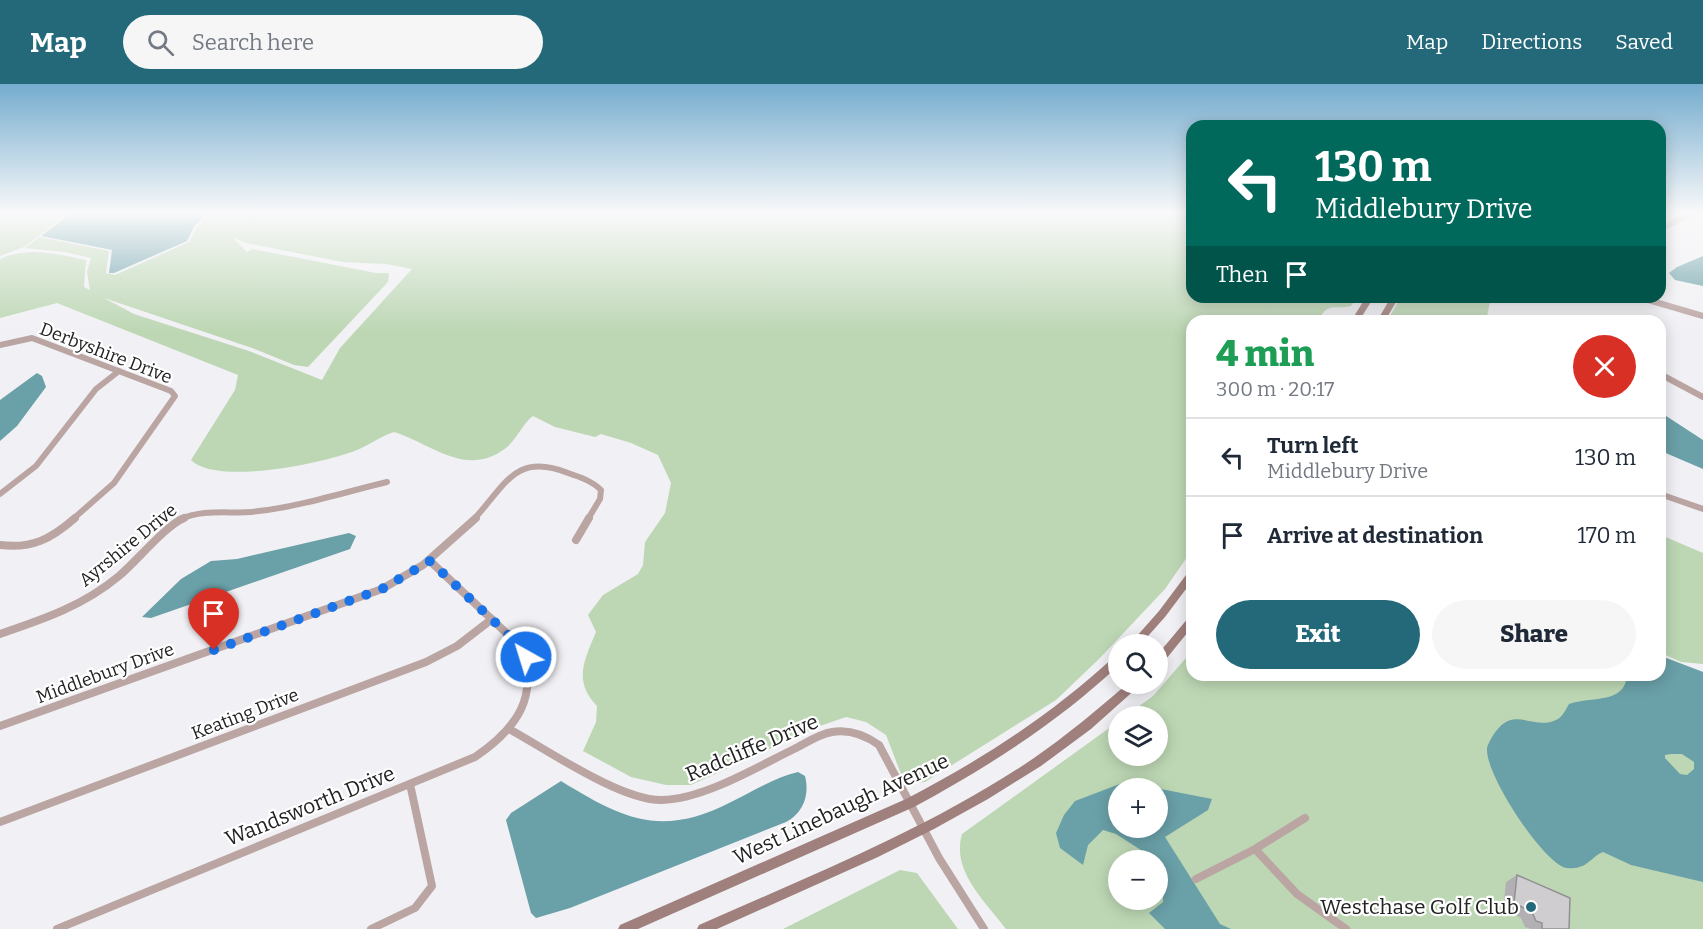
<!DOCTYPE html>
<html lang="en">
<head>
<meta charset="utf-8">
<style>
	:root { --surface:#fff; --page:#f6f6f7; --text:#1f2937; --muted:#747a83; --line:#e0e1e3; --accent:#24697a }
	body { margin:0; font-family:Bitter,serif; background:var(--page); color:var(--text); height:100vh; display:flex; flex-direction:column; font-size:22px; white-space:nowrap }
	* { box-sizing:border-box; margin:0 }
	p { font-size:20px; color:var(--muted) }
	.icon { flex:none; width:33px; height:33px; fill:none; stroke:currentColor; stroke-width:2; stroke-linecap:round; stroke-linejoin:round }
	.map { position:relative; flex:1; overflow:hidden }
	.panel { position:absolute; left:1186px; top:231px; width:480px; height:366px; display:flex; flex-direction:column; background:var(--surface); border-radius:18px; box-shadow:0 3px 15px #0003 }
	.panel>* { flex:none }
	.hud { position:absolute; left:1186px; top:36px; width:480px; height:183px; border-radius:18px; box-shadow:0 3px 15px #0003; background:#00695c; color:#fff; overflow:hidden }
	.controls { position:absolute; left:1108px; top:550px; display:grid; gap:12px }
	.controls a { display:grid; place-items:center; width:60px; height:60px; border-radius:50%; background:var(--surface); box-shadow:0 3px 15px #0003; font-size:30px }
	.pin { position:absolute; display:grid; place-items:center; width:51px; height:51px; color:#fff; margin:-62px -26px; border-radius:50% 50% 50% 0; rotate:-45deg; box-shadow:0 0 6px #0007 }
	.pin .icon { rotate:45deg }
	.me { position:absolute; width:66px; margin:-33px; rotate:321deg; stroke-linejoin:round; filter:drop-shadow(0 0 4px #0008) }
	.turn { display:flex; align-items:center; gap:21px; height:126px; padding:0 30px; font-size:27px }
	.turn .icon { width:78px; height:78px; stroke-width:2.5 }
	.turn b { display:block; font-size:42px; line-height:51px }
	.then { display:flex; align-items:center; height:57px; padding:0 30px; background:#0003; gap:12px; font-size:22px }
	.round { display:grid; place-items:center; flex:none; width:63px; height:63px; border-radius:32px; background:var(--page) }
	.overview { display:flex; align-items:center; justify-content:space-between; height:102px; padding:0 30px }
	h1 { font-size:36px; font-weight:800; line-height:45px; color:#1e9e55 }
	.cta { display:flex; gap:12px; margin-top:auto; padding:12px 30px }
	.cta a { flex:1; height:69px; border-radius:36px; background:var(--accent); color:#fff; font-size:24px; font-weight:800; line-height:69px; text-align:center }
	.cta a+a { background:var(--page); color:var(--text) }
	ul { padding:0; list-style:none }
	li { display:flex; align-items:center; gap:18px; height:78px; padding:0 30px; border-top:2px solid var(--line) }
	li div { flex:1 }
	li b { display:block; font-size:22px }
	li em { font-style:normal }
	header { display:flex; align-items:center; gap:36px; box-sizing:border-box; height:84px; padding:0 30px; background:var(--accent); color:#fff }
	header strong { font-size:28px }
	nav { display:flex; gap:33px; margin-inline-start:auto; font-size:21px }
	.search { width:420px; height:54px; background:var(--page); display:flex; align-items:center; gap:15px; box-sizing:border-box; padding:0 21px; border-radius:33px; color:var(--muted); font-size:22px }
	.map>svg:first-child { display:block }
	.green { fill:#bdd7b4; fill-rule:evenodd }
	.water { fill:#6aa0a8; fill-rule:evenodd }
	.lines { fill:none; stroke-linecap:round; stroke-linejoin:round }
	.street-far1 { stroke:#bba5a3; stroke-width:6 }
	.street { stroke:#bba5a3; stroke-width:8 }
	.secondary { fill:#a0807d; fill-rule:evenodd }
	.wall { fill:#b2b0b3 }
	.building { fill:#cfcdd0; stroke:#919092; stroke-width:1.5 }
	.route { stroke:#1a73e8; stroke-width:10; stroke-dasharray:0 18 }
	.poi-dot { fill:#24697a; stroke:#fff; stroke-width:2 }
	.labels { text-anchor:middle; stroke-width:4.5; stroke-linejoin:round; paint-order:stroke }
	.street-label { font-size:18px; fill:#222223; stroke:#fff }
	.near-street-label { font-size:21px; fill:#222223; stroke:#fff }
	.near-poi-label { font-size:21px; fill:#222223; stroke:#fff; text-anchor:end }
</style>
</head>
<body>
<header>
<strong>Map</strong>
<div class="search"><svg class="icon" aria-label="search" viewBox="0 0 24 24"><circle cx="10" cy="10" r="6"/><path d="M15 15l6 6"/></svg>Search here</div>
<nav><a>Map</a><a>Directions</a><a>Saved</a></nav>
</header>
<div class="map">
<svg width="1703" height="845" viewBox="0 0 1703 845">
	<rect width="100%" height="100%" fill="#f1f1f5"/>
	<path class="green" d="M0 129H69L24 163 0 172Z
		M210 129H1192V213H1357L1351 222C1338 226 1329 218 1321 232L1322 237H1192V466L1165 505 1099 575 1056 616 925 698 916 699 906 688 901 690 886 651 866 638 846 633 820 642 691 701H666L631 693 583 667 596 638 597 622C573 597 584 577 596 548L588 531 603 511 638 490 643 481 645 458 665 429 671 399 658 371 631 359 601 350 595 353 555 343 533 332C523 339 517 355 506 364 466 394 434 361 394 348 381 352 369 361 357 366 325 379 216 402 191 376L235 306 238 291 57 219 0 234V175C28 162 57 170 86 176L84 203 90 206 87 188 91 174 65 168 25 164 39 153 109 167 106 189 115 191 189 158 197 143ZM232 153 246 159 343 178 386 180 412 185 340 264 322 296 249 267 134 230 104 214 252 264 294 281 308 283 388 198 389 189H376L253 165 247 168Z
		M1401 213H1491L1486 237H1387Z
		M1661 451 1703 469V580L1681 578 1661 569Z
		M1192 567V591H1660L1661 572 1703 588V845H1006C985 817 951 787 962 750L1119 637V672H1158V633H1124L1153 612ZM1119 705H1158V744H1119ZM1119 777H1158V816H1119Z
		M900 786 917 789 958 845H783Z"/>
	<path class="water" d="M72 129H207L194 143 187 157 114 189H109L112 166 41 152Z
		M1703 172V202L1675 196 1669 189 1677 183Z
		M37 289 42 292 46 303 17 342 0 357V316Z
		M1660 328 1703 356V385L1661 367Z
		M349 449 356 452 350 465 151 534 142 533 181 495 211 477 237 475Z
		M1661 572 1703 588V798L1631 781 1603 768C1590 773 1588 786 1567 784 1544 782 1478 680 1488 661 1511 613 1531 650 1558 635 1563 632 1566 625 1569 620 1590 612 1625 621 1627 591H1660ZM1671 670H1682L1694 678V685L1687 691 1680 690 1665 674V671Z
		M798 688 805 692C810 711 803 729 786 738L570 824 536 834 531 829 506 736 511 729 561 697C623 735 661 754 731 718 752 708 775 693 798 688Z
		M1125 698 1212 715 1208 726 1165 753 1220 840 1231 845H1165L1149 829 1163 818V801L1158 777 1116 750 1103 746 1088 761 1083 781 1060 764 1056 749 1064 731 1075 717ZM1119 705H1158V744H1119Z"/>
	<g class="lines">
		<path class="street-far1" d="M1660 145 1692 129
			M1638 213 1703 232
			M0 261 32 254 171 307 175 312 114 399 73 435
			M1660 290 1703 313
			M0 410 36 382 96 305 119 287
			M1660 410 1703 425
			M181 435C206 424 233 431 259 427 302 422 345 408 387 398
			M474 435C506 401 515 368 568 389 580 393 592 397 601 406L600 415 588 435"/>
		<path class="street" d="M576 456 589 434
			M0 461C32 465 51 455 75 434
			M0 550C44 535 83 522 119 492 137 477 165 442 184 434
			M0 642 382 505 423 481 476 434
			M509 645C546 665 621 717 662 716 704 715 757 683 794 665 806 659 819 650 832 648 850 645 865 651 879 661L939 774 984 845
			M0 738 426 578 457 562 492 535
			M1255 765 1297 810 1346 845
			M1196 795 1255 765 1305 734
			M57 845 475 673C516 645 541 612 520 562L430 477
			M371 845 415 824 432 802 410 700"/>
		<path class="secondary" d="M1366 213H1374L1359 237H1351Z
			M1391 213H1399L1385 237H1377Z
			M1192 486V497L1165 533 1140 561H1129L1159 527 1189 487Z
			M1192 532V543L1162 580 1158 581V570L1189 533Z
			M1119 571V581C1057 639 988 683 914 723L638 845H618L620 841 906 715C983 675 1051 631 1115 572Z
			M1127 600H1139L1138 603 1091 645 1041 682 988 715 934 745 878 773 717 845H697L699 841C812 791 931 744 1034 674 1067 651 1097 626 1127 600Z"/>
	</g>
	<path class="wall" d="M1517 791 1569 845H1531L1525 843 1521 834 1503 825 1506 798Z"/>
	<path class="building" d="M1517 791 1570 814 1569 845H1542V839L1536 837 1532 828 1514 819Z"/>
	<linearGradient id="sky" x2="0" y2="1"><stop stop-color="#75acce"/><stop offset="0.52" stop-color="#f9f9fa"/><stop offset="1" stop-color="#f9f9fa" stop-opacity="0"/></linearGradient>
	<rect width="1703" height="248" fill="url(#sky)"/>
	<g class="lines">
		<path class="route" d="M214 566 382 505 430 477 520 562 526 573"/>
	</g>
	<circle class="poi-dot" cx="1531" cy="823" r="6"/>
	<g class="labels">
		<g class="street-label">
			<text transform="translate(106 269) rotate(21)" y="6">Derbyshire Drive</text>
			<text transform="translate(128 461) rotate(-39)" y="6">Ayrshire Drive</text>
			<text transform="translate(105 589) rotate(-20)" y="6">Middlebury Drive</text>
			<text transform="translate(245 630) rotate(-21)" y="6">Keating Drive</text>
		</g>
		<g class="near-street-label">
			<text transform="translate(752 664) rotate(-23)" y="7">Radcliffe Drive</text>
			<text transform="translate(310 722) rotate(-22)" y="7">Wandsworth Drive</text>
			<text transform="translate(841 725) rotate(-25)" y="7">West Linebaugh Avenue</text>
		</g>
		<g class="near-poi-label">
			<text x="1519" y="830">Westchase Golf Club</text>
		</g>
	</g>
</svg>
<div class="controls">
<a><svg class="icon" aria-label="search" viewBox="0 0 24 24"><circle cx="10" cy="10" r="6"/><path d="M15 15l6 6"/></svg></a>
<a><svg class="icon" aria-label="layers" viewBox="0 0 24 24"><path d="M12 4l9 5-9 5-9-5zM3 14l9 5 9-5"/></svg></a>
<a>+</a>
<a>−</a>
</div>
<div class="pin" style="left:214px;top:566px;background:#d93025"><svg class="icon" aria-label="arrive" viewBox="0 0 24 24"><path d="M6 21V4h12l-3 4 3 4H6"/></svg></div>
<svg class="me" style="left:526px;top:573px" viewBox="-20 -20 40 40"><circle r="17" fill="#1a73e8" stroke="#fff" stroke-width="3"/><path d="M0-11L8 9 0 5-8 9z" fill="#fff"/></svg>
<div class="hud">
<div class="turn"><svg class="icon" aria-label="left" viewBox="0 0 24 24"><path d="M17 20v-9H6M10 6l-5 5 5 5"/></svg><div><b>130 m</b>Middlebury Drive</div></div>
<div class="then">Then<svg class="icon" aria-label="arrive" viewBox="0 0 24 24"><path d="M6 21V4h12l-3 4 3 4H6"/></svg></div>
</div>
<section class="panel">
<div class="overview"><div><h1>4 min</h1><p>300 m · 20:17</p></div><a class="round" style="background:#d93025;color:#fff"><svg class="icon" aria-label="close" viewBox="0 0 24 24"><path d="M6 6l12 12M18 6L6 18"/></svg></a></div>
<ul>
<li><svg class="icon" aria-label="left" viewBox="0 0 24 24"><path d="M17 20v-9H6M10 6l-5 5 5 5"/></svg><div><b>Turn left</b><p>Middlebury Drive</p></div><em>130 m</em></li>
<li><svg class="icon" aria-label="arrive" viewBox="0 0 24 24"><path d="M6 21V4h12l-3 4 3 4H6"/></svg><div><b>Arrive at destination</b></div><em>170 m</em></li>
</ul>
<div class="cta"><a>Exit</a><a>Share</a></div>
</section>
</div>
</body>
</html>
